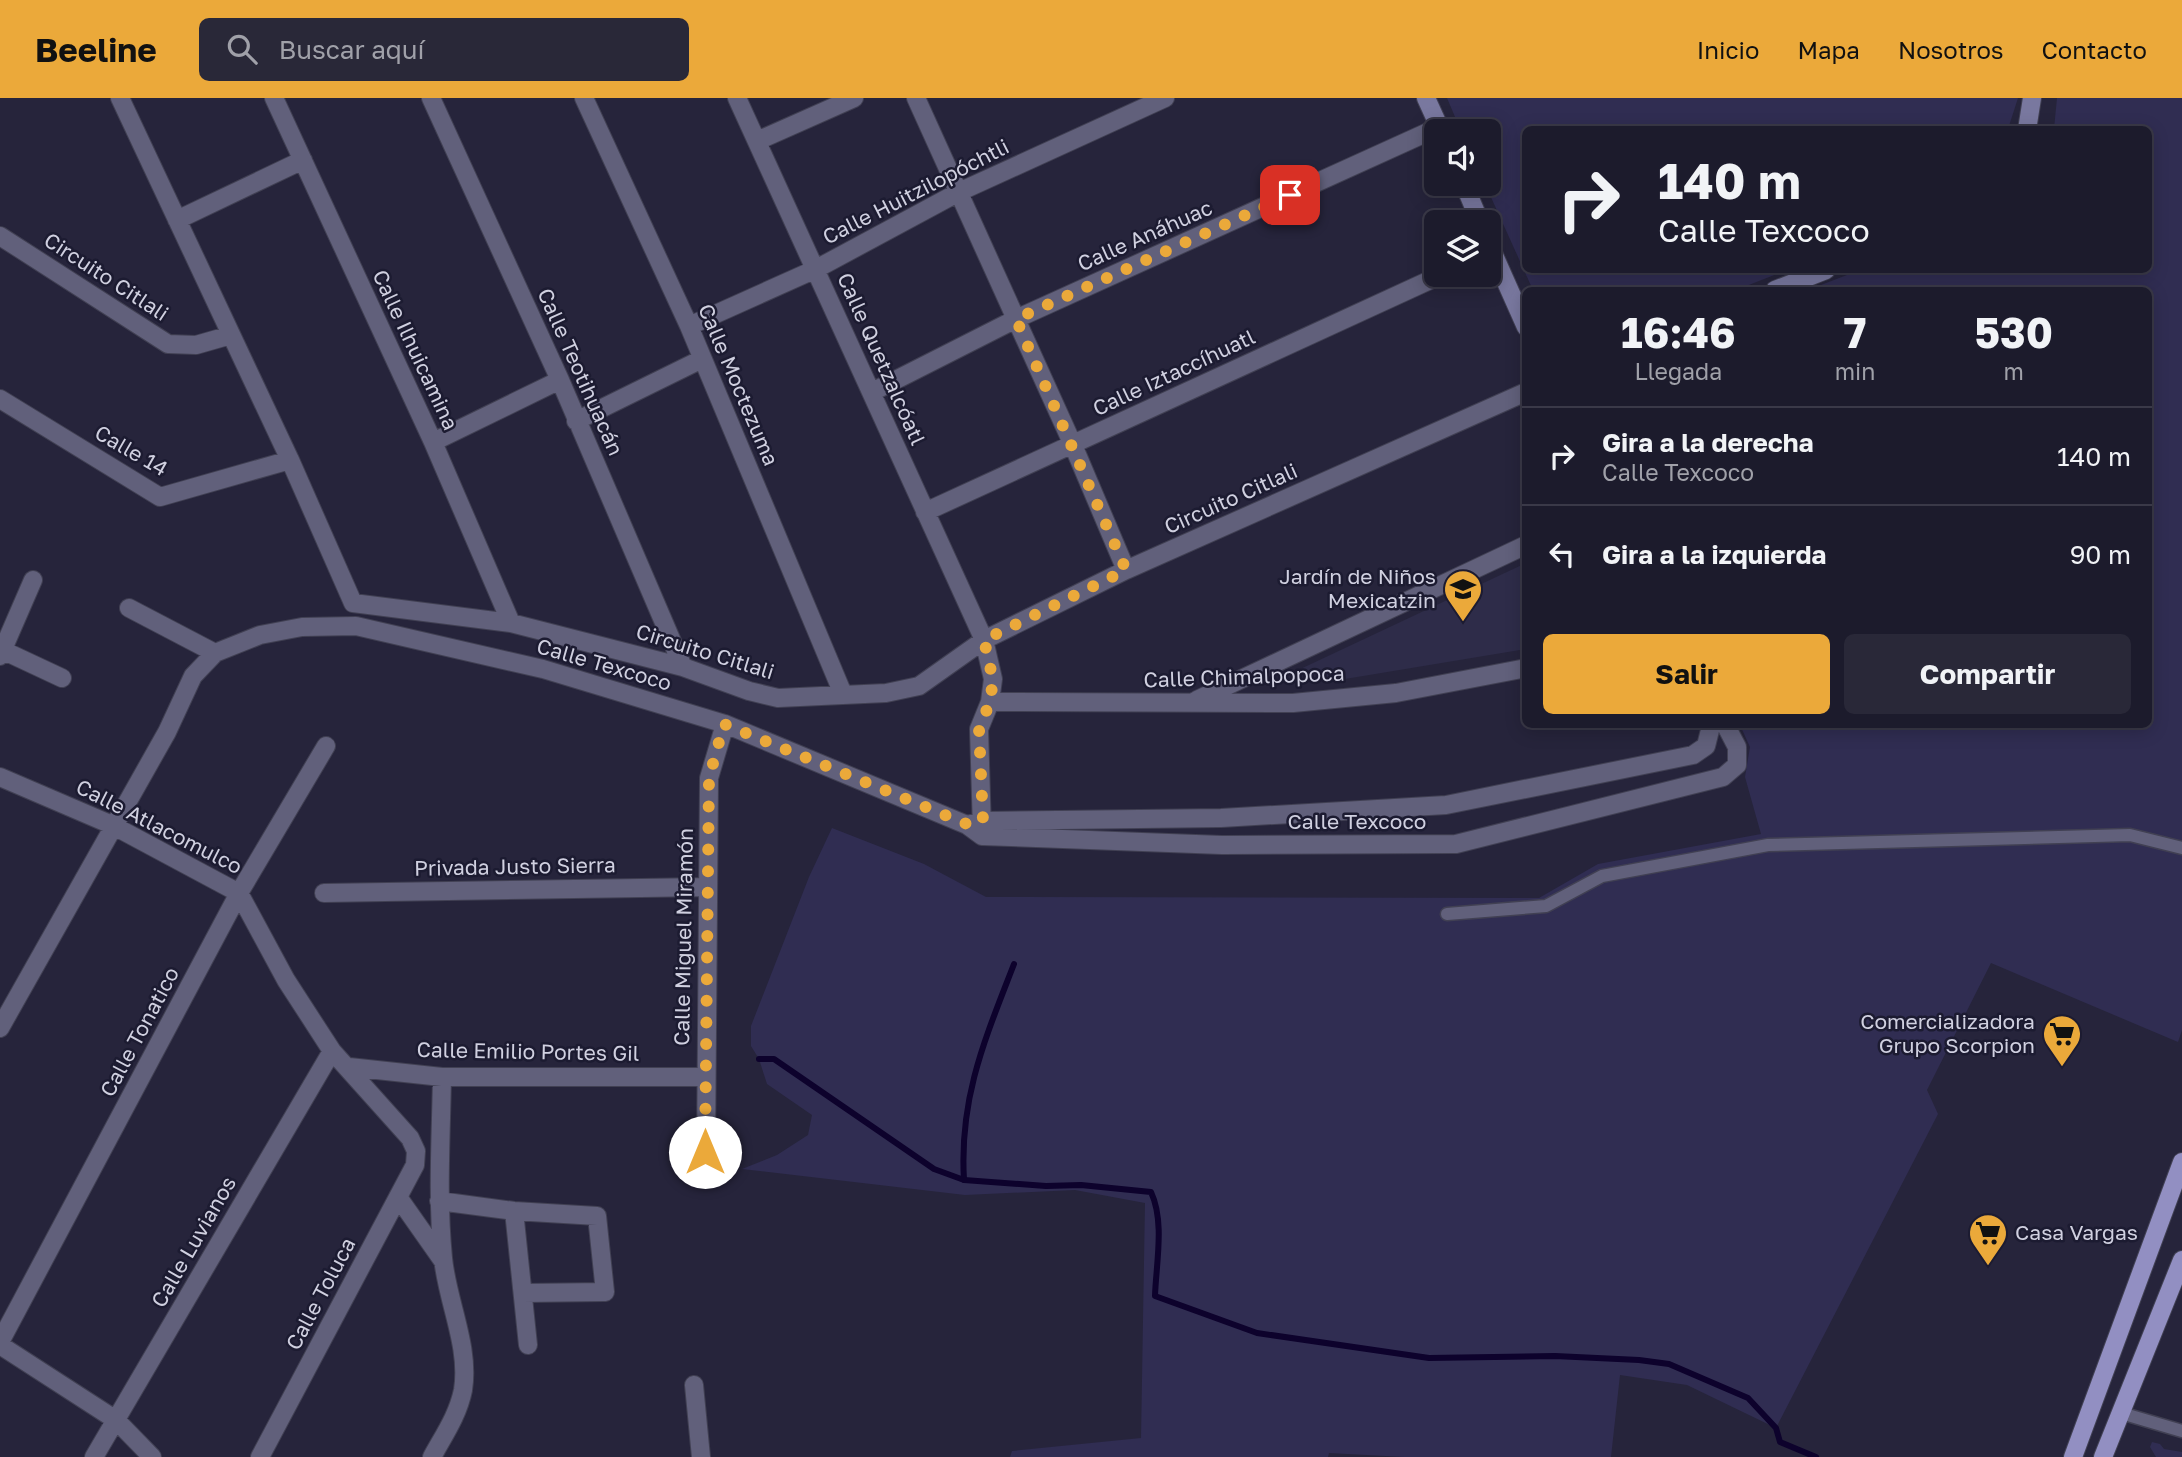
<!DOCTYPE html>
<html lang="es">
<head>
<meta charset="utf-8">
<style>
	:root { --surface:#1c1b2c; --page:#292838; --text:#f1f3f6; --muted:#a0a1a9; --line:#3a3948; --accent:#eba93a }
	body { margin:0; font-family:"Golos Text",sans-serif; background:var(--page); color:var(--text); height:100vh; display:flex; flex-direction:column; font-size:26px; white-space:nowrap }
	* { box-sizing:border-box; margin:0 }
	p { font-size:23px; color:var(--muted) }
	.icon { flex:none; width:38px; height:38px; fill:none; stroke:currentColor; stroke-width:2; stroke-linecap:round; stroke-linejoin:round }
	.map { position:relative; flex:1; overflow:hidden }
	.details { position:absolute; left:1522px; top:189px; width:630px; height:441px; display:flex; flex-direction:column; background:var(--surface); border-radius:10px; box-shadow:0 4px 18px #0003,0 0 0 2px var(--line) }
	.details>* { flex:none }
	.top-card { position:absolute; left:1522px; top:28px; width:630px; height:147px; border-radius:10px; box-shadow:0 4px 18px #0003,0 0 0 2px var(--line); background:#1c1b2c; color:var(--text); overflow:hidden }
	.buttons { position:absolute; left:1424px; top:21px; display:grid; gap:14px }
	.buttons a { display:grid; place-items:center; width:77px; height:77px; border-radius:10px; background:var(--surface); box-shadow:0 4px 18px #0003,0 0 0 2px var(--line); font-size:35px }
	.pin { position:absolute; display:grid; place-items:center; width:60px; height:60px; color:#fff; margin:-30px; border-radius:14px; box-shadow:0 4px 10px #0006 }
	.me { position:absolute; width:77px; margin:-38px; rotate:0deg; stroke-linejoin:round; filter:drop-shadow(0 0 5px #0008) }
	.turn { display:flex; align-items:center; gap:24px; height:147px; padding:0 21px; font-size:32px }
	.turn .icon { width:91px; height:91px; stroke-width:2.5 }
	.turn b { display:block; font-size:49px; line-height:60px }
	.eta { display:flex; justify-content:space-evenly; align-items:center; height:119px; text-align:center }
	.eta b { font-size:42px; font-weight:700; line-height:49px }
	.cta { display:flex; gap:14px; margin-top:auto; padding:14px 21px }
	.cta a { flex:1; height:80px; border-radius:10px; background:var(--accent); color:#111; font-size:28px; font-weight:700; line-height:80px; text-align:center }
	.cta a+a { background:var(--page); color:var(--text) }
	ul { padding:0; list-style:none }
	li { display:flex; align-items:center; gap:21px; height:98px; padding:0 21px; border-top:2px solid var(--line) }
	li div { flex:1 }
	li b { display:block; font-size:26px }
	li em { font-style:normal }
	header { display:flex; align-items:center; gap:42px; box-sizing:border-box; height:98px; padding:0 35px; background:var(--accent); color:#111 }
	header strong { font-size:33px }
	nav { display:flex; gap:38px; margin-inline-start:auto; font-size:24px }
	.search { width:490px; height:63px; background:var(--page); display:flex; align-items:center; gap:18px; box-sizing:border-box; padding:0 24px; border-radius:10px; color:var(--muted); font-size:26px }
	.map>svg:first-child { display:block }
	.built { fill:#2e2c49 }
	.green { fill:#302d52 }
	.lines { fill:none; stroke-linecap:round; stroke-linejoin:round }
	.stream { stroke:#0d022c; stroke-width:6 }
	.lane-casing { stroke:#414053; stroke-width:15 }
	.street-casing { stroke:#414053; stroke-width:20 }
	.secondary-casing { stroke:#414053; stroke-width:20 }
	.primary-casing { stroke:#414053; stroke-width:20 }
	.lane { stroke:#61607b; stroke-width:12 }
	.street { stroke:#61607b; stroke-width:18 }
	.secondary { stroke:#79789f; stroke-width:18 }
	.primary { stroke:#928fc2; stroke-width:18 }
	.route { stroke:#eba93a; stroke-width:12; stroke-dasharray:0 21.6 }
	.labels { text-anchor:middle; stroke-width:5; stroke-linejoin:round; paint-order:stroke }
	.street-label { font-size:21px; fill:#d0d0e0; stroke:#1c1b31 }
	.poi-label { font-size:21px; fill:#d0d0e0; stroke:#1c1b31; text-anchor:end }
</style>
</head>
<body>
<header>
<strong>Beeline</strong>
<div class="search"><svg class="icon" aria-label="search" viewBox="0 0 24 24"><circle cx="10" cy="10" r="6"/><path d="M15 15l6 6"/></svg>Buscar aquí</div>
<nav><a>Inicio</a><a>Mapa</a><a>Nosotros</a><a>Contacto</a></nav>
</header>
<div class="map">
<svg width="2182" height="1359" viewBox="0 0 2182 1359">
	<rect width="100%" height="100%" fill="#26243b"/>
	<path class="built" d="M1526 465V551L1345 581 1294 574Z"/>
	<path class="green" d="M1447 0H2018L2008 31 1526 32V172H1787L1736 192H1533L1485 86H1489V33H1461Z
		M2057 0H2182V932L2178 944 1991 865 1927 992 1938 1016 1776 1330 1687 1287 1620 1277 1611 1359H1404L1329 1355 1328 1359H1010L1012 1353 1141 1340 1145 1105 1075 1092 965 1097 742 1071 777 1057 808 1037 812 1017 767 986 759 961 751 948V928L809 779 832 730 924 766 986 799 1539 800 1598 766 1761 736 1745 679 1750 649 1740 627 2149 626V192H1808L1860 172H2149V32L2054 31Z
		M2152 1344 2160 1346 2164 1351 2182 1354V1359H2156L2150 1349Z"/>
	<g class="lines">
		<path class="stream" d="M759 961H774L934 1071 964 1082 1046 1088 1081 1087 1151 1094C1165 1124 1156 1166 1155 1198L1257 1235 1429 1260 1555 1258 1639 1262 1669 1266 1748 1300 1776 1330 1780 1344 1816 1359
			M964 1082C959 1000 985 941 1014 866"/>
		<defs>
			<path id="lane" d="M1447 816 1546 808 1602 778 1768 747 2130 737 2182 750
				M2121 1315 2182 1333"/>
			<path id="street" d="M120 0 290 362 353 505 511 525 683 569 749 593 778 600 886 595 919 588 984 542 1126 472 1526 294
				M274 0 433 344 511 525
				M431 0 560 282 683 569
				M584 0 689 228 843 596
				M737 0 984 542 993 581 990 604
				M916 0 1073 347 1126 472
				M757 43 854 0
				M177 122 303 62
				M0 138 168 246 196 247 231 237
				M689 228 816 171 959 94 1165 0
				M872 294 1016 221 1439 29
				M0 301 160 399 290 362
				M576 323 702 261
				M433 344 560 282
				M925 414 1441 177
				M129 510 215 555
				M0 551 62 580
				M0 558 33 482
				M1197 602 1526 447
				M0 679 112 727 239 795 286 882 332 953 410 1040 416 1053 415 1067 260 1359
				M967 727 983 723 1221 720 1446 707 1693 657 1706 648 1710 632 1708 626
				M982 732 979 631 990 604 1293 605 1396 595 1526 570
				M324 795 707 789
				M0 930 167 634 193 578 215 555 260 537 302 529 356 528 543 571 725 626 967 727 982 738 1222 747 1456 746 1723 679 1737 667V649L1725 626
				M349 969 442 979H706
				M706 1054 709 680 725 626
				M398 1099 443 1163
				M439 1103 514 1113 597 1118 605 1194 523 1195
				M514 1113 528 1247
				M0 1244 239 795 326 648
				M0 1247 116 1322 152 1359
				M694 1287 701 1359
				M94 1359 332 953
				M432 1359C444 1337 458 1317 463 1292 470 1248 447 1203 443 1160 437 1100 441 1039 442 979"/>
			<path id="secondary" d="M1426 0 1441 33
				M2027 32 2032 0
				M1464 86 1480 124
				M1489 146 1526 229
				M1775 192 1826 172"/>
			<path id="primary" d="M2073 1359 2182 1064
				M2103 1359 2182 1162"/>
		</defs>
		<use href="#lane" class="lane-casing"/>
		<use href="#street" class="street-casing"/>
		<use href="#secondary" class="secondary-casing"/>
		<use href="#primary" class="primary-casing"/>
		<use href="#lane" class="lane"/>
		<use href="#street" class="street"/>
		<use href="#secondary" class="secondary"/>
		<use href="#primary" class="primary"/>
	</g>
	<g class="lines">
		<path class="route" d="M705 1054 709 680 724 626 967 726 983 723 979 631 990 604 993 582 984 542 1126 472 1016 221 1290 97"/>
	</g>
	<defs>
		<symbol id="school-pin" viewBox="-11 -11 22 30"><path d="M0 17L-7.5 6A9.5 9.5 0 1 1 7.5 6Z" fill="#eba93a" stroke="#1c1b31"/><path d="M0-5L7-2L0 1L-7-2ZM-4 1L0 2.5L4 1V4Q0 6-4 4Z" fill="#111"/></symbol>
		<symbol id="supermarket-pin" viewBox="-11 -11 22 30"><path d="M0 17L-7.5 6A9.5 9.5 0 1 1 7.5 6Z" fill="#eba93a" stroke="#1c1b31"/><path d="M-6-5.5h2.5l.6 2H6L4.5 2H-2.5L-4.4-4H-6ZM-1.5 3.2a1.3 1.3 0 1 0 .1 0ZM3 3.2a1.3 1.3 0 1 0 .1 0Z" fill="#111"/></symbol>
	</defs>
	<g fill-rule="evenodd">
		<use href="#school-pin" x="1441" y="469" width="44" height="60"/>
		<use href="#supermarket-pin" x="2040" y="914" width="44" height="60"/>
		<use href="#supermarket-pin" x="1966" y="1113" width="44" height="60"/>
	</g>
	<g class="labels">
		<g class="street-label">
			<text transform="translate(916 94) rotate(-27)" y="7">Calle Huitzilopóchtli</text>
			<text transform="translate(1145 138) rotate(-24)" y="7">Calle Anáhuac</text>
			<text transform="translate(106 179) rotate(33)" y="7">Circuito Citlali</text>
			<text transform="translate(415 252) rotate(65)" y="7">Calle Ilhuicamina</text>
			<text transform="translate(881 261) rotate(66)" y="7">Calle Quetzalcóatl</text>
			<text transform="translate(580 274) rotate(66)" y="7">Calle Teotihuacán</text>
			<text transform="translate(1174 275) rotate(-25)" y="7">Calle Iztaccíhuatl</text>
			<text transform="translate(738 287) rotate(67)" y="7">Calle Moctezuma</text>
			<text transform="translate(131 353) rotate(30)" y="7">Calle 14</text>
			<text transform="translate(1231 401) rotate(-24)" y="7">Circuito Citlali</text>
			<text transform="translate(705 554) rotate(17)" y="7">Circuito Citlali</text>
			<text transform="translate(604 567) rotate(16)" y="7">Calle Texcoco</text>
			<text transform="translate(1244 579) rotate(-2)" y="7">Calle Chimalpopoca</text>
			<text x="1357" y="731">Calle Texcoco</text>
			<text transform="translate(159 729) rotate(27)" y="7">Calle Atlacomulco</text>
			<text transform="translate(515 769) rotate(-1)" y="7">Privada Justo Sierra</text>
			<text transform="translate(684 839) rotate(-89)" y="7">Calle Miguel Miramón</text>
			<text transform="translate(140 934) rotate(-62)" y="7">Calle Tonatico</text>
			<text transform="translate(528 954) rotate(1)" y="7">Calle Emilio Portes Gil</text>
			<text transform="translate(194 1144) rotate(-60)" y="7">Calle Luvianos</text>
			<text transform="translate(321 1196) rotate(-62)" y="7">Calle Toluca</text>
		</g>
		<g class="poi-label">
			<text x="1436" y="486">Jardín de Niños<tspan x="1436" dy="24">Mexicatzin</tspan></text>
			<text x="2035" y="931">Comercializadora<tspan x="2035" dy="24">Grupo Scorpion</tspan></text>
			<text x="2015" y="1142" text-anchor="start">Casa Vargas</text>
		</g>
	</g>
</svg>
<div class="buttons">
<a><svg class="icon" aria-label="sound" viewBox="0 0 24 24"><path d="M4 9h4l5-4v14l-5-4H4zM17 9q2 3 0 6"/></svg></a>
<a><svg class="icon" aria-label="layers" viewBox="0 0 24 24"><path d="M12 4l9 5-9 5-9-5zM3 14l9 5 9-5"/></svg></a>
</div>
<div class="pin" style="left:1290px;top:97px;background:#d93025"><svg class="icon" aria-label="arrive" viewBox="0 0 24 24"><path d="M6 21V4h12l-3 4 3 4H6"/></svg></div>
<svg class="me" style="left:705px;top:1054px" viewBox="-20 -20 40 40"><circle r="19" fill="#fff"/><path d="M0-13L10 11 0 6-10 11z" fill="#eba93a"/></svg>
<div class="top-card">
<div class="turn"><svg class="icon" aria-label="right" viewBox="0 0 24 24"><path d="M7 20v-9h11M14 6l5 5-5 5"/></svg><div><b>140 m</b>Calle Texcoco</div></div>
</div>
<section class="details">
<div class="eta">
<div><b>16:46</b><p>Llegada</p></div>
<div><b>7</b><p>min</p></div>
<div><b>530</b><p>m</p></div>
</div>
<ul>
<li><svg class="icon" aria-label="right" viewBox="0 0 24 24"><path d="M7 20v-9h11M14 6l5 5-5 5"/></svg><div><b>Gira a la derecha</b><p>Calle Texcoco</p></div><em>140 m</em></li>
<li><svg class="icon" aria-label="left" viewBox="0 0 24 24"><path d="M17 20v-9H6M10 6l-5 5 5 5"/></svg><div><b>Gira a la izquierda</b></div><em>90 m</em></li>
</ul>
<div class="cta"><a>Salir</a><a>Compartir</a></div>
</section>
</div>
</body>
</html>
